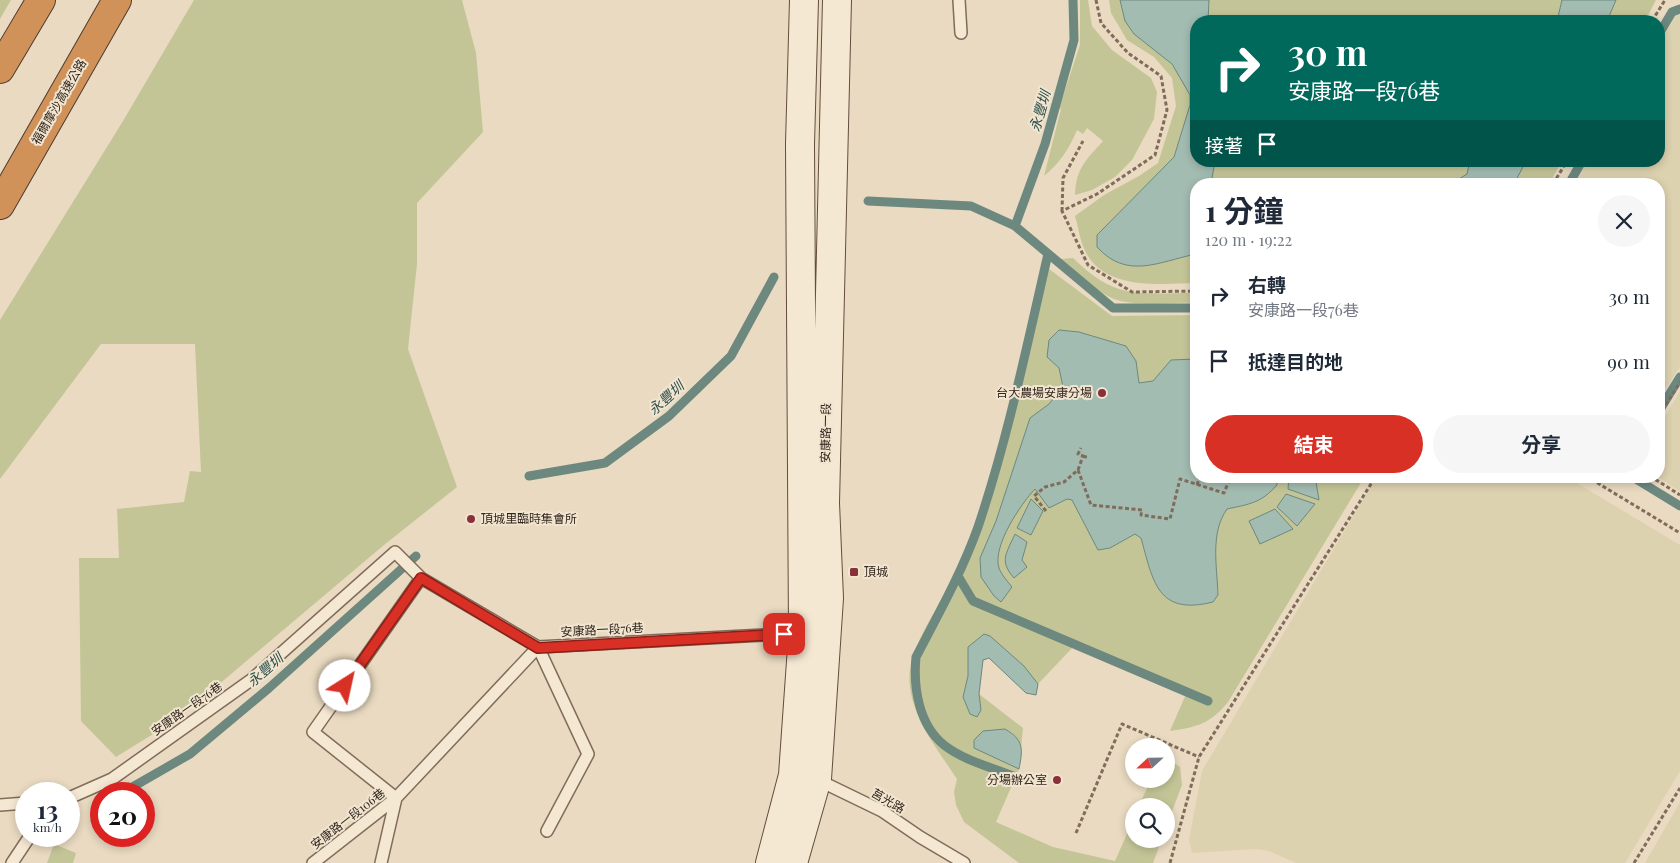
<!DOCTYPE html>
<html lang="zh-TW">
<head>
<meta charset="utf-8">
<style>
	:root { --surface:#fff; --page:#f6f6f7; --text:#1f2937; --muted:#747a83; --accent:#d93025 }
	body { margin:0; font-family:"Playfair Display","Noto Sans TC",serif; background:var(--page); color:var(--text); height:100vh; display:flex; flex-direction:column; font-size:19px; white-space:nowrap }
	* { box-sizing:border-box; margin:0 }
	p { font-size:16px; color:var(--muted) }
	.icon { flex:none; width:28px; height:28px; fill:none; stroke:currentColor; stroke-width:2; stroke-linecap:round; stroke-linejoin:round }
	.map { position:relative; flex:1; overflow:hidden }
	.side { position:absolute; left:1190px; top:178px; width:475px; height:305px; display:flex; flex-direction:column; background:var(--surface); border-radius:20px; box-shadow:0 2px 8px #0003 }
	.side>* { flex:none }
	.hud { position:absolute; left:1190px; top:15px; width:475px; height:152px; border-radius:20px; box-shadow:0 2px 8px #0003; background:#00695c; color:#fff; overflow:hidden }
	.needle { width:32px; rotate:248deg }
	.fabs { position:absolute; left:1125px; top:738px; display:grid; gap:10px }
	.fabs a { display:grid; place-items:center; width:50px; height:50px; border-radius:50%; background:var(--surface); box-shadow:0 2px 8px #0003; font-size:25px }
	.speed { position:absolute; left:15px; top:782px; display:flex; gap:10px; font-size:25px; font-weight:700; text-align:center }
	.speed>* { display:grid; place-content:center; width:65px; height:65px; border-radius:50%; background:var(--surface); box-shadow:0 2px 8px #0003; line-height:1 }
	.speed small { font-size:12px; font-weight:400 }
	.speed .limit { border:8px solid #d22; background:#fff; color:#111 }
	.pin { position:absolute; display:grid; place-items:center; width:42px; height:42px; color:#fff; margin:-21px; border-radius:10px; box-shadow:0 2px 8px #0006 }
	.me { position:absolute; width:55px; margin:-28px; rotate:35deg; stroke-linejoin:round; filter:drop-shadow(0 0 4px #0008) }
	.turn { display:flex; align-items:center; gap:18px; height:105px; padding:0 15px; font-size:22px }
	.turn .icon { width:65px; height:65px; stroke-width:2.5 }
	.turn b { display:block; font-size:35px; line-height:42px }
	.then { display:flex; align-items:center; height:48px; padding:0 15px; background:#0003; gap:10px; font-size:19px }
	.round { display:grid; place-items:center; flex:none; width:52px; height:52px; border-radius:26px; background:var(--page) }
	.overview { display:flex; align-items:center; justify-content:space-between; height:85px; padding:0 15px }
	h1 { font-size:30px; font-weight:700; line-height:38px }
	.button { display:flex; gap:10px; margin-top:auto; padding:10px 15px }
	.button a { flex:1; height:58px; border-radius:30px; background:var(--accent); color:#fff; font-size:20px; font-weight:700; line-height:58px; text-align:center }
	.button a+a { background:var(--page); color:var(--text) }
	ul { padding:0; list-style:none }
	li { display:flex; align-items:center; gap:15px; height:65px; padding:0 15px }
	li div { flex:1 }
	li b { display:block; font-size:19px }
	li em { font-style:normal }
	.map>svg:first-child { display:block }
	.farmland { fill:#ddd2af }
	.green { fill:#c4c597 }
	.water { fill:#a3bcb2; stroke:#6c887f }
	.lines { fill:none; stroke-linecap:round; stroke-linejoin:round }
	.stream { stroke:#6c887f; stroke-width:9 }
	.service-casing { stroke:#806c5b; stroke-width:14 }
	.secondary-casing { stroke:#624d3e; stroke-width:30 }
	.motorway-casing { stroke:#4e3b2f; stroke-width:30 }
	.path { stroke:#806c5b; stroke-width:3; stroke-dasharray:4 2.5; stroke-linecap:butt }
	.service { stroke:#f5e8d3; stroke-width:11 }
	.secondary { stroke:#f5e8d3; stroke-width:28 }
	.motorway { stroke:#d19259; stroke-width:28 }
	.route-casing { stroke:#8d1f18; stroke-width:12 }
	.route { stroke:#d93025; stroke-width:9 }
	.poi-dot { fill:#893139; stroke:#f1e5d0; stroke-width:2 }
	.labels { text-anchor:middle; stroke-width:4; stroke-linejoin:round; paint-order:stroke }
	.street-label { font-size:12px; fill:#32251d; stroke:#f1e5d0 }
	.poi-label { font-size:12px; fill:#32251d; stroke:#f1e5d0; text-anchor:end }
	.water-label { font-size:14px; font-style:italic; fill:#2e504b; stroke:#f1e5d0 }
</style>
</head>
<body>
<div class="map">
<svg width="1680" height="863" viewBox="0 0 1680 863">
	<rect width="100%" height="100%" fill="#e9dac1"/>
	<path class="farmland" d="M1680 13V367L1659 399V184H1575L1588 161H1659V42L1676 14Z
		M1680 391V491L1656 476H1659V427Z
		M1377 476H1565L1680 545V771L1625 863H1296L1269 851 1256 849 1192 853 1189 840 1202 771Z
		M1680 802V863H1645Z"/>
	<path class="green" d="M0 0H11L0 19Z
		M194 0H462L476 53 483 132 417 203V264L408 349 457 487 384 545 179 718 116 757 81 721 79 558H119L117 509 184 502 190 471 201 472 195 344H101L0 479V320L123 121Z
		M1080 0H1088L1092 26 1112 50 1151 78 1157 92 1154 119 1132 160 1115 177 1092 190 1075 195C1076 168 1086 160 1103 141L1087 128 1083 134 1077 130C1069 149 1060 163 1044 176L1061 109 1059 108 1080 45Z
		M1109 0H1656L1645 21H1196V161H1562L1549 184H1196V283C1157 284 1100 291 1083 246 1079 236 1078 225 1075 216L1104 195 1139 176 1158 163 1176 106 1172 78 1154 57 1127 40 1111 13Z
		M1073 258C1117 301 1139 293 1196 293V303C1173 302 1135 307 1114 299 1094 291 1077 272 1061 259Z
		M1049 269 1112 316 1196 315V476H1365L1228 702C1210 724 1197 727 1170 731L1186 694 1074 646 1038 684 1036 695 1026 693 989 658 983 661 979 694 1023 728 1019 769 996 822 1053 847 1115 861 1134 818V839H1162L1153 863H1019L964 822 956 805 954 792 957 779C934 744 898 701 913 657 920 633 940 604 951 581L957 584 972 553 1004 447Z
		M1166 757 1180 767 1182 785 1166 827V806H1139L1151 779H1166Z
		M54 844 76 853 73 863H47Z"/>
	<path class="water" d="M1120 0H1209L1208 21H1196V161H1215L1211 184H1196V254C1158 262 1127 280 1097 247V235L1174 157 1190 105V95L1172 64 1134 34 1125 21Z
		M1562 0H1616L1607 21H1557Z
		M1470 161H1526L1514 184H1451L1467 174Z
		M1059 330 1079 332 1126 346 1136 361 1139 383 1153 381 1171 360 1196 359V476H1277V485C1261 503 1250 504 1227 509 1210 533 1217 566 1218 595L1213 602C1157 616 1153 581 1141 538L1135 534 1110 548 1098 550 1072 500 1067 499 1049 508 1035 489C1021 504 992 546 999 568 1001 574 1008 582 1012 587L1001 602 994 596 981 577 980 558 996 521 1030 418 1049 404 1063 387 1059 368 1047 357 1049 340Z
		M1289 476H1315L1319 500 1288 489Z
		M1286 494 1315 504 1297 526 1277 507Z
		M1031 499 1043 511 1031 535 1017 528Z
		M1275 509 1293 529 1260 544 1249 521Z
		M1015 534 1027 542 1022 560 1027 567 1014 578C999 561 1006 554 1015 534Z
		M984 634 990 636 1024 666 1038 684 1036 695 1026 693 989 658 983 660 979 694 981 710 977 717 970 714 963 697 968 676V647Z
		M1005 729C1024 740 1023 749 1019 769L974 748V740L983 731Z"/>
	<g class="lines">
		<path class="stream" d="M1659 34 1672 12 1680 9
			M1569 184 1582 161
			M868 201 971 206 1015 226 1113 308H1196
			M1015 226 1045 144 1074 40 1073 0
			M1659 411 1680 377
			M529 476 605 463 669 416 731 356 774 277
			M1631 476 1680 506
			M958 576 973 601 1208 701
			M1018 778C995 768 964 761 944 745 919 725 913 688 916 657 938 615 962 572 978 527 1008 438 1027 345 1048 254
			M122 793 190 754 269 688 416 556"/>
		<defs>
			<path id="service" d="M959 0 961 33
				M816 779 882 811 920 837 964 863
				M69 798 112 779 251 680 395 552 421 578
				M0 805 26 803
				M547 831 588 754 538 647 396 798 313 732 421 578 538 647 803 633
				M12 863 30 836
				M313 863 396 798 381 863"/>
			<path id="secondary" d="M770 863 793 775 803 633 800 144 804 0
				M793 863 817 779 829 598 825 503 837 0"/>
			<path id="motorway" d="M0 69 41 0
				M0 205 117 0"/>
		</defs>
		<use href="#service" class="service-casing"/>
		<use href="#secondary" class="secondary-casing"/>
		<use href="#motorway" class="motorway-casing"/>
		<path class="path" d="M1096 0 1101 23 1128 53 1161 76 1167 110 1155 155 1097 194 1062 211 1088 265 1132 292 1196 291
			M1652 21 1665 0
			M1553 184 1567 161
			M1062 211 1063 178 1083 141
			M1659 416 1680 382
			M1083 456 1089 458
			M1078 470 1083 456 1078 454 1081 448
			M1586 476 1680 533
			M1650 476 1680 495
			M1197 485 1200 476
			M1046 511 1034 496 1045 487 1064 482 1078 470 1091 505 1142 510 1141 515 1170 519 1180 479 1224 493 1230 478 1237 481 1239 476
			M1076 833 1122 724 1199 757
			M1170 863 1199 757 1376 476
			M1634 863 1680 788"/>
		<use href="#service" class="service"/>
		<use href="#secondary" class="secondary"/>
		<use href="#motorway" class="motorway"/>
	</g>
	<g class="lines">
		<defs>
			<path id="route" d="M345 686 421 578 538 648 784 634"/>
		</defs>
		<use href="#route" class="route-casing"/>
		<use href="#route" class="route"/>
	</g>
	<g class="poi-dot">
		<circle cx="1102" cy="393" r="5"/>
		<circle cx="471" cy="519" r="5"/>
		<rect x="849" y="567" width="10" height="10" rx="2.5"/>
		<circle cx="1057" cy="780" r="5"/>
	</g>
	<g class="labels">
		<g class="street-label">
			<text transform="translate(59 102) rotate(-60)" y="4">福爾摩沙高速公路</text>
			<text transform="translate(826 433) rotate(-89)" y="4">安康路一段</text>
			<text transform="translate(602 630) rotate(-3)" y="4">安康路一段76巷</text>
			<text transform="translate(187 709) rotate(-35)" y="4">安康路一段76巷</text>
			<text transform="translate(888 801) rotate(30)" y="4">莒光路</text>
			<text transform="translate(348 819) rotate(-38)" y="4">安康路一段106巷</text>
		</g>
		<g class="poi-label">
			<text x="1092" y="397">台大農場安康分場</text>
			<text x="481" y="523" text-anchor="start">頂城里臨時集會所</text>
			<text x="864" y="576" text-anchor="start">頂城</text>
			<text x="1047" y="784">分場辦公室</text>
		</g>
		<g class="water-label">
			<text transform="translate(1040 111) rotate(-74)" y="5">永豐圳</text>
			<text transform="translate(666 398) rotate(-42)" y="5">永豐圳</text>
			<text transform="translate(265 670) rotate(-41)" y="5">永豐圳</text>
		</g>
	</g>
</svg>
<div class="fabs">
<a><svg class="needle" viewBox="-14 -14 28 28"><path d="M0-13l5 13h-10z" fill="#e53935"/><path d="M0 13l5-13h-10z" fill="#747a83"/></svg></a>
<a><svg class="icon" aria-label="search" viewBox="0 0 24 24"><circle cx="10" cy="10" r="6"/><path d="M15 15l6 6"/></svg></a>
</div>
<div class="speed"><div>13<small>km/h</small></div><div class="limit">20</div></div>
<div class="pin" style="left:784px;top:634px;background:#d93025"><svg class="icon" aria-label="arrive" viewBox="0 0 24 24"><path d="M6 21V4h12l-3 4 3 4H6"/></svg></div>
<svg class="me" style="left:345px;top:686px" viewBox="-20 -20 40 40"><circle r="19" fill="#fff"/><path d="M0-13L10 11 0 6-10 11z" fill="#d93025"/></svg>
<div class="hud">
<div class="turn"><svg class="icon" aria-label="right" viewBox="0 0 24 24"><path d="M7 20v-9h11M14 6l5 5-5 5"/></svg><div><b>30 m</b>安康路一段76巷</div></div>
<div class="then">接著<svg class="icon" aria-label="arrive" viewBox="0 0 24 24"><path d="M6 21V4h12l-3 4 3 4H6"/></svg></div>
</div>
<section class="side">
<div class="overview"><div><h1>1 分鐘</h1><p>120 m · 19:22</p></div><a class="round"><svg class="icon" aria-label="close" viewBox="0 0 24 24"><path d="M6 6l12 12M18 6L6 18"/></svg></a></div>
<ul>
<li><svg class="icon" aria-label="right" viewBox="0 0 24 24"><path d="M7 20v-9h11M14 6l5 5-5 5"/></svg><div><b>右轉</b><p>安康路一段76巷</p></div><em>30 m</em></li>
<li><svg class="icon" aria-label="arrive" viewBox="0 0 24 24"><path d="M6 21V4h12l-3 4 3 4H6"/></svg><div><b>抵達目的地</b></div><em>90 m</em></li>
</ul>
<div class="button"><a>結束</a><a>分享</a></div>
</section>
</div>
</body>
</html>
